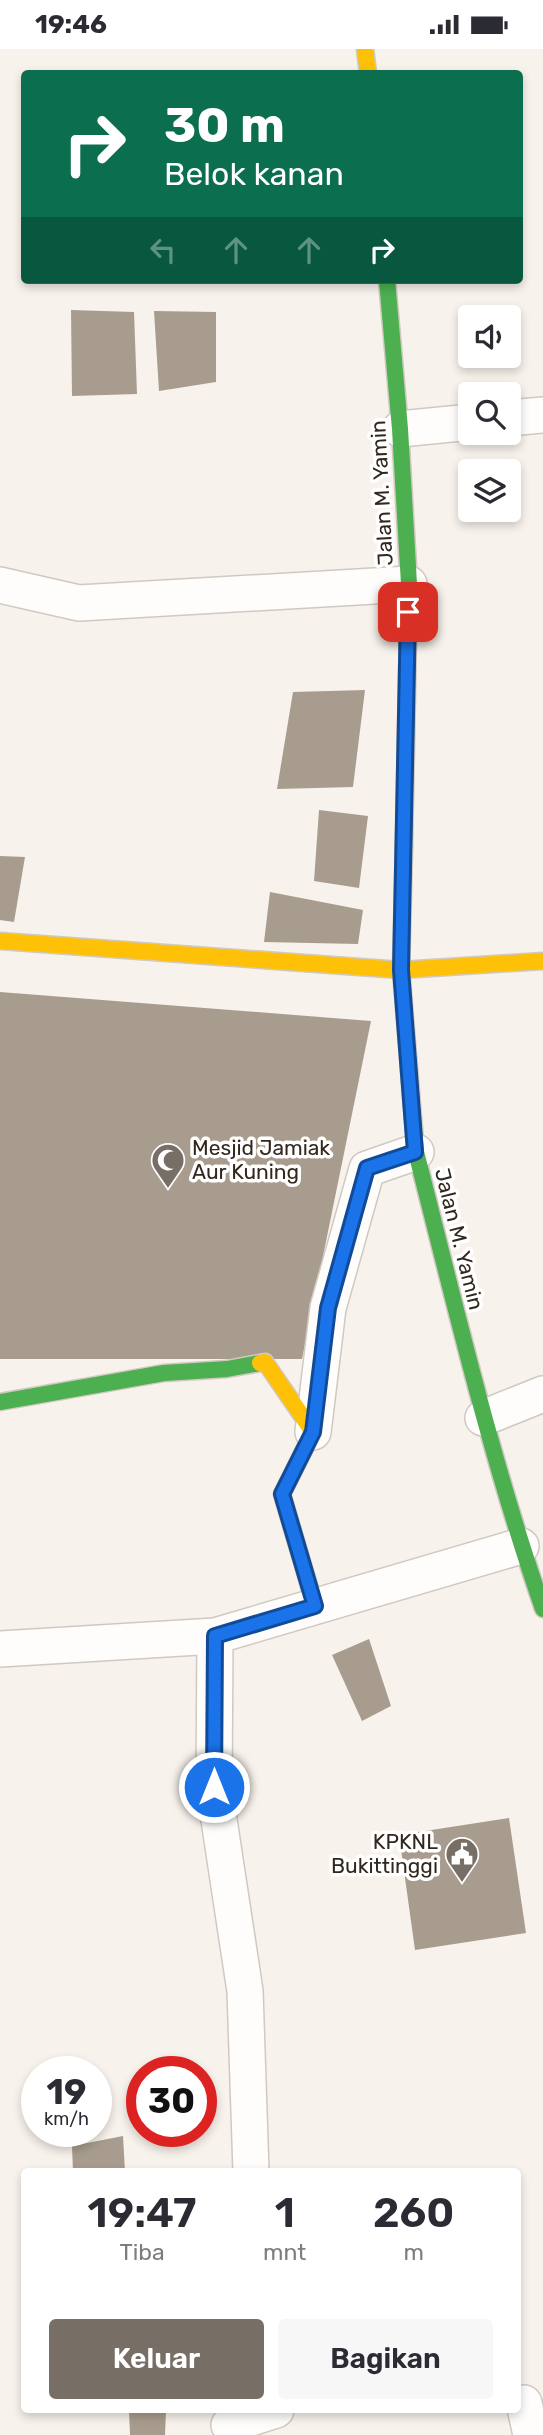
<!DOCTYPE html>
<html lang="id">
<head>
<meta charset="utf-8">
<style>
	:root { --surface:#fff; --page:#f7f7f7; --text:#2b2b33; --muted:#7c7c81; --accent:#776e65 }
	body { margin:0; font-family:Rubik,sans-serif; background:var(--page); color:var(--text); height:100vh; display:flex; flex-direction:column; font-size:26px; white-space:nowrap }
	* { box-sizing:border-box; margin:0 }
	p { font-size:23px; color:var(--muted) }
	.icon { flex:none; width:38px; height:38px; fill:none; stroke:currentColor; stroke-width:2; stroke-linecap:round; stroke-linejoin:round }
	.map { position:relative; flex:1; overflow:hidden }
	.side { position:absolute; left:21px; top:2119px; width:500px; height:245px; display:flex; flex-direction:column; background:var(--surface); border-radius:7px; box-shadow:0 4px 10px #0003 }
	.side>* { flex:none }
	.hud { position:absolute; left:21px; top:21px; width:502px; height:214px; border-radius:7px; box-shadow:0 4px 10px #0003; background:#0b6e4f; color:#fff; overflow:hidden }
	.buttons { position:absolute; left:458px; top:256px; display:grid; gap:14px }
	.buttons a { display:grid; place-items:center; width:63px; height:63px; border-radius:7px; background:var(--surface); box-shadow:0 4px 10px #0003; font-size:35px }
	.speed { position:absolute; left:21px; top:2007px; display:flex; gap:14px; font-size:35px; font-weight:700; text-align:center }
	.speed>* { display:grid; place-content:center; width:91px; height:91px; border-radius:50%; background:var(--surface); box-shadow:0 4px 10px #0003; line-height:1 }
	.speed small { font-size:18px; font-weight:400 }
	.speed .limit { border:10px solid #d22; background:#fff; color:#111 }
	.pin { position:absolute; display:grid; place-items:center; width:60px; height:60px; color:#fff; margin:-30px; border-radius:14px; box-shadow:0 4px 10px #0006 }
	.me { position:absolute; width:77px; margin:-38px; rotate:0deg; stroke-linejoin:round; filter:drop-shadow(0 0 5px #0008) }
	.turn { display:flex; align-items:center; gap:24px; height:147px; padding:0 28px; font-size:32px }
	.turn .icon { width:91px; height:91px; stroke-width:2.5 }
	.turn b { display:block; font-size:49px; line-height:60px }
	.lanes { display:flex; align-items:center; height:66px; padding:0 28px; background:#0003; justify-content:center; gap:35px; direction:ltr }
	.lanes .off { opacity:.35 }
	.eta { display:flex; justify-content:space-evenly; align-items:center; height:119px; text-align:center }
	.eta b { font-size:42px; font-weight:600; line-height:49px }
	.button { display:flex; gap:14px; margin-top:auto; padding:14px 28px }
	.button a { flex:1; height:80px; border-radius:7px; background:var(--accent); color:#fff; font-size:28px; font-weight:600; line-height:80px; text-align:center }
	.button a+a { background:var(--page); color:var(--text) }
	.status { display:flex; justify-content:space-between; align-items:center; height:49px; padding:0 35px; background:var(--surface); direction:ltr }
	.status svg { height:19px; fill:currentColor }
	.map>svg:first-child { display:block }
	.building { fill:#a89c8e }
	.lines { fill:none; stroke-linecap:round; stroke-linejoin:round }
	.street-casing { stroke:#d0c9c1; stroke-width:38 }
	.fast-casing { stroke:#d0c9c1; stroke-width:19 }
	.slow-casing { stroke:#d0c9c1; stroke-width:19 }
	.jam-casing { stroke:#d0c9c1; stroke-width:19 }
	.street { stroke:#fefdfc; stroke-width:35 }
	.fast { stroke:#4caf50; stroke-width:16 }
	.slow { stroke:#ffc107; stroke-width:16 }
	.jam { stroke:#c62828; stroke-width:16 }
	.route-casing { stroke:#114b97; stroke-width:18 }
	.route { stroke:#1a73e8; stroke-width:12 }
	.labels { text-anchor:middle; stroke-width:7; stroke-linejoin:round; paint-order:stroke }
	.street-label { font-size:21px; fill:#31271d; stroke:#fff }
	.poi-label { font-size:21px; fill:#31271d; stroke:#fff; text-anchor:start }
</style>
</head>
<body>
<div class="status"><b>19:46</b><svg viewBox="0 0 49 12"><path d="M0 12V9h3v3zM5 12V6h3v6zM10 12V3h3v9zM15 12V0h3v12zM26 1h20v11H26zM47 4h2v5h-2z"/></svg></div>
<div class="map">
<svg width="543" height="2386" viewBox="0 0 543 2386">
	<rect width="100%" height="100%" fill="#f8f2ec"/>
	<path class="building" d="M71 261 134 263 137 345 72 347Z
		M154 262 216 263V333L159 342Z
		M365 641 353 738 277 740 293 643Z
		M319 761 368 767 359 839 314 832Z
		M0 807 25 808 14 873 0 871Z
		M270 843 363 861 358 895 264 893Z
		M0 943 371 972 302 1310H0Z
		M369 1590 391 1657 362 1672 332 1606Z
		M509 1769 526 1884 415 1901 399 1786Z
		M123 2087 125 2123H73L72 2097Z
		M129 2361H166L165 2386H130Z"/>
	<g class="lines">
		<defs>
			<path id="street" d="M509 369 543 366
				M400 380 471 373
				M0 536 79 554 409 535
				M483 1369 543 1345
				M313 1383 328 1259 367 1120 416 1103
				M215 1587 214 1738 245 1942 251 2123
				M0 1600 215 1587 521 1497
				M524 2354 531 2386
				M229 2376 276 2361"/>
			<path id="fast" d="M387 231 400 380 409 535 404 798
				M413 1069 416 1103C455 1256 491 1410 543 1560
				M0 1353 164 1324 227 1320 260 1314"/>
			<path id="slow" d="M365 0 368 24
				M0 892 401 921 543 912
				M260 1314 265 1313 313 1383 282 1445 315 1557"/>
			<path id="jam" d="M404 798 401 921 413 1069"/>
		</defs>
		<use href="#street" class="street-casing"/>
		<use href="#fast" class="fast-casing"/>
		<use href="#slow" class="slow-casing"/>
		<use href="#jam" class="jam-casing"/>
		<use href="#street" class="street"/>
		<use href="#fast" class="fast"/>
		<use href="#slow" class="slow"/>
		<use href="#jam" class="jam"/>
	</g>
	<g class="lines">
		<defs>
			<path id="route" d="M214 1738 215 1587 315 1557 282 1445 313 1383 328 1259 367 1119 415 1103 401 921 408 563"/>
		</defs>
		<use href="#route" class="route-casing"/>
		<use href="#route" class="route"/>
	</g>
	<defs>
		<symbol id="mosque-pin" viewBox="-11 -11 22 30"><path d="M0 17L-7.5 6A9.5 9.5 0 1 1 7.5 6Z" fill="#776e65" stroke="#fff"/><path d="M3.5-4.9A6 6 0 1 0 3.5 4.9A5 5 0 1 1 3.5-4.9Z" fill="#fff"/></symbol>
		<symbol id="civic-pin" viewBox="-11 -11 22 30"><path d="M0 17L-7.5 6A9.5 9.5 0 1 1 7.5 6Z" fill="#776e65" stroke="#fff"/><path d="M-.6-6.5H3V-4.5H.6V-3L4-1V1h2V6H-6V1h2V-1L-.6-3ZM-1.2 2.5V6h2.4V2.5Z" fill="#fff"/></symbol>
	</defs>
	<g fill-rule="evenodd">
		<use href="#mosque-pin" x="149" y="1092" width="38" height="52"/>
		<use href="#civic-pin" x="443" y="1786" width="38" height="52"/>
	</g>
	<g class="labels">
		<g class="street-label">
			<text transform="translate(382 444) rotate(-93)" y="7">Jalan M. Yamin</text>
			<text transform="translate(459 1190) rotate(76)" y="7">Jalan M. Yamin</text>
		</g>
		<g class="poi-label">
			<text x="192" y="1106">Mesjid Jamiak<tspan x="192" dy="24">Aur Kuning</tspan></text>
			<text x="438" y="1800" text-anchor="end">KPKNL<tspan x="438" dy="24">Bukittinggi</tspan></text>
		</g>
	</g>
</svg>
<div class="buttons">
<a><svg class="icon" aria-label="sound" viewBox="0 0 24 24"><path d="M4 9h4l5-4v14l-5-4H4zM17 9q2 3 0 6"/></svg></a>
<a><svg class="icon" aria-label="search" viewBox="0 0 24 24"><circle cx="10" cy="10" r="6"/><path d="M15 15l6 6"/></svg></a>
<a><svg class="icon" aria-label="layers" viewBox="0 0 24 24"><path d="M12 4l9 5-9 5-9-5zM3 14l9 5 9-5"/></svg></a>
</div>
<div class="speed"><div>19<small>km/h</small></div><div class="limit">30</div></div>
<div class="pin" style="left:408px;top:563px;background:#d93025"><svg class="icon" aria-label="arrive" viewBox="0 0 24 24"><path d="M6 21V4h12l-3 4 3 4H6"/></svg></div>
<svg class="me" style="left:214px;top:1738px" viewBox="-20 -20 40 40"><circle r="17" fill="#1a73e8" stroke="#fff" stroke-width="3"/><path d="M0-11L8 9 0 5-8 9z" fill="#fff"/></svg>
<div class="hud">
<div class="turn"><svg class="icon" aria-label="right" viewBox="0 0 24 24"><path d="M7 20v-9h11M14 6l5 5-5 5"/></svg><div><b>30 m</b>Belok kanan</div></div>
<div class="lanes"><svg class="icon off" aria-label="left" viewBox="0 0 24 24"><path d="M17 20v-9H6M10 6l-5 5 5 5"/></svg><svg class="icon off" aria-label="ahead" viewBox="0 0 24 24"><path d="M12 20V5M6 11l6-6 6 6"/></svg><svg class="icon off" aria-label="ahead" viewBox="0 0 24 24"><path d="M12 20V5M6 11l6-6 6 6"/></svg><svg class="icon" aria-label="right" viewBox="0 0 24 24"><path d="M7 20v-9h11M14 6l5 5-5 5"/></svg></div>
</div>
<section class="side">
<div class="eta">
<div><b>19:47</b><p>Tiba</p></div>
<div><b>1</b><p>mnt</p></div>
<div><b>260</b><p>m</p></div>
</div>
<div class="button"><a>Keluar</a><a>Bagikan</a></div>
</section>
</div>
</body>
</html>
